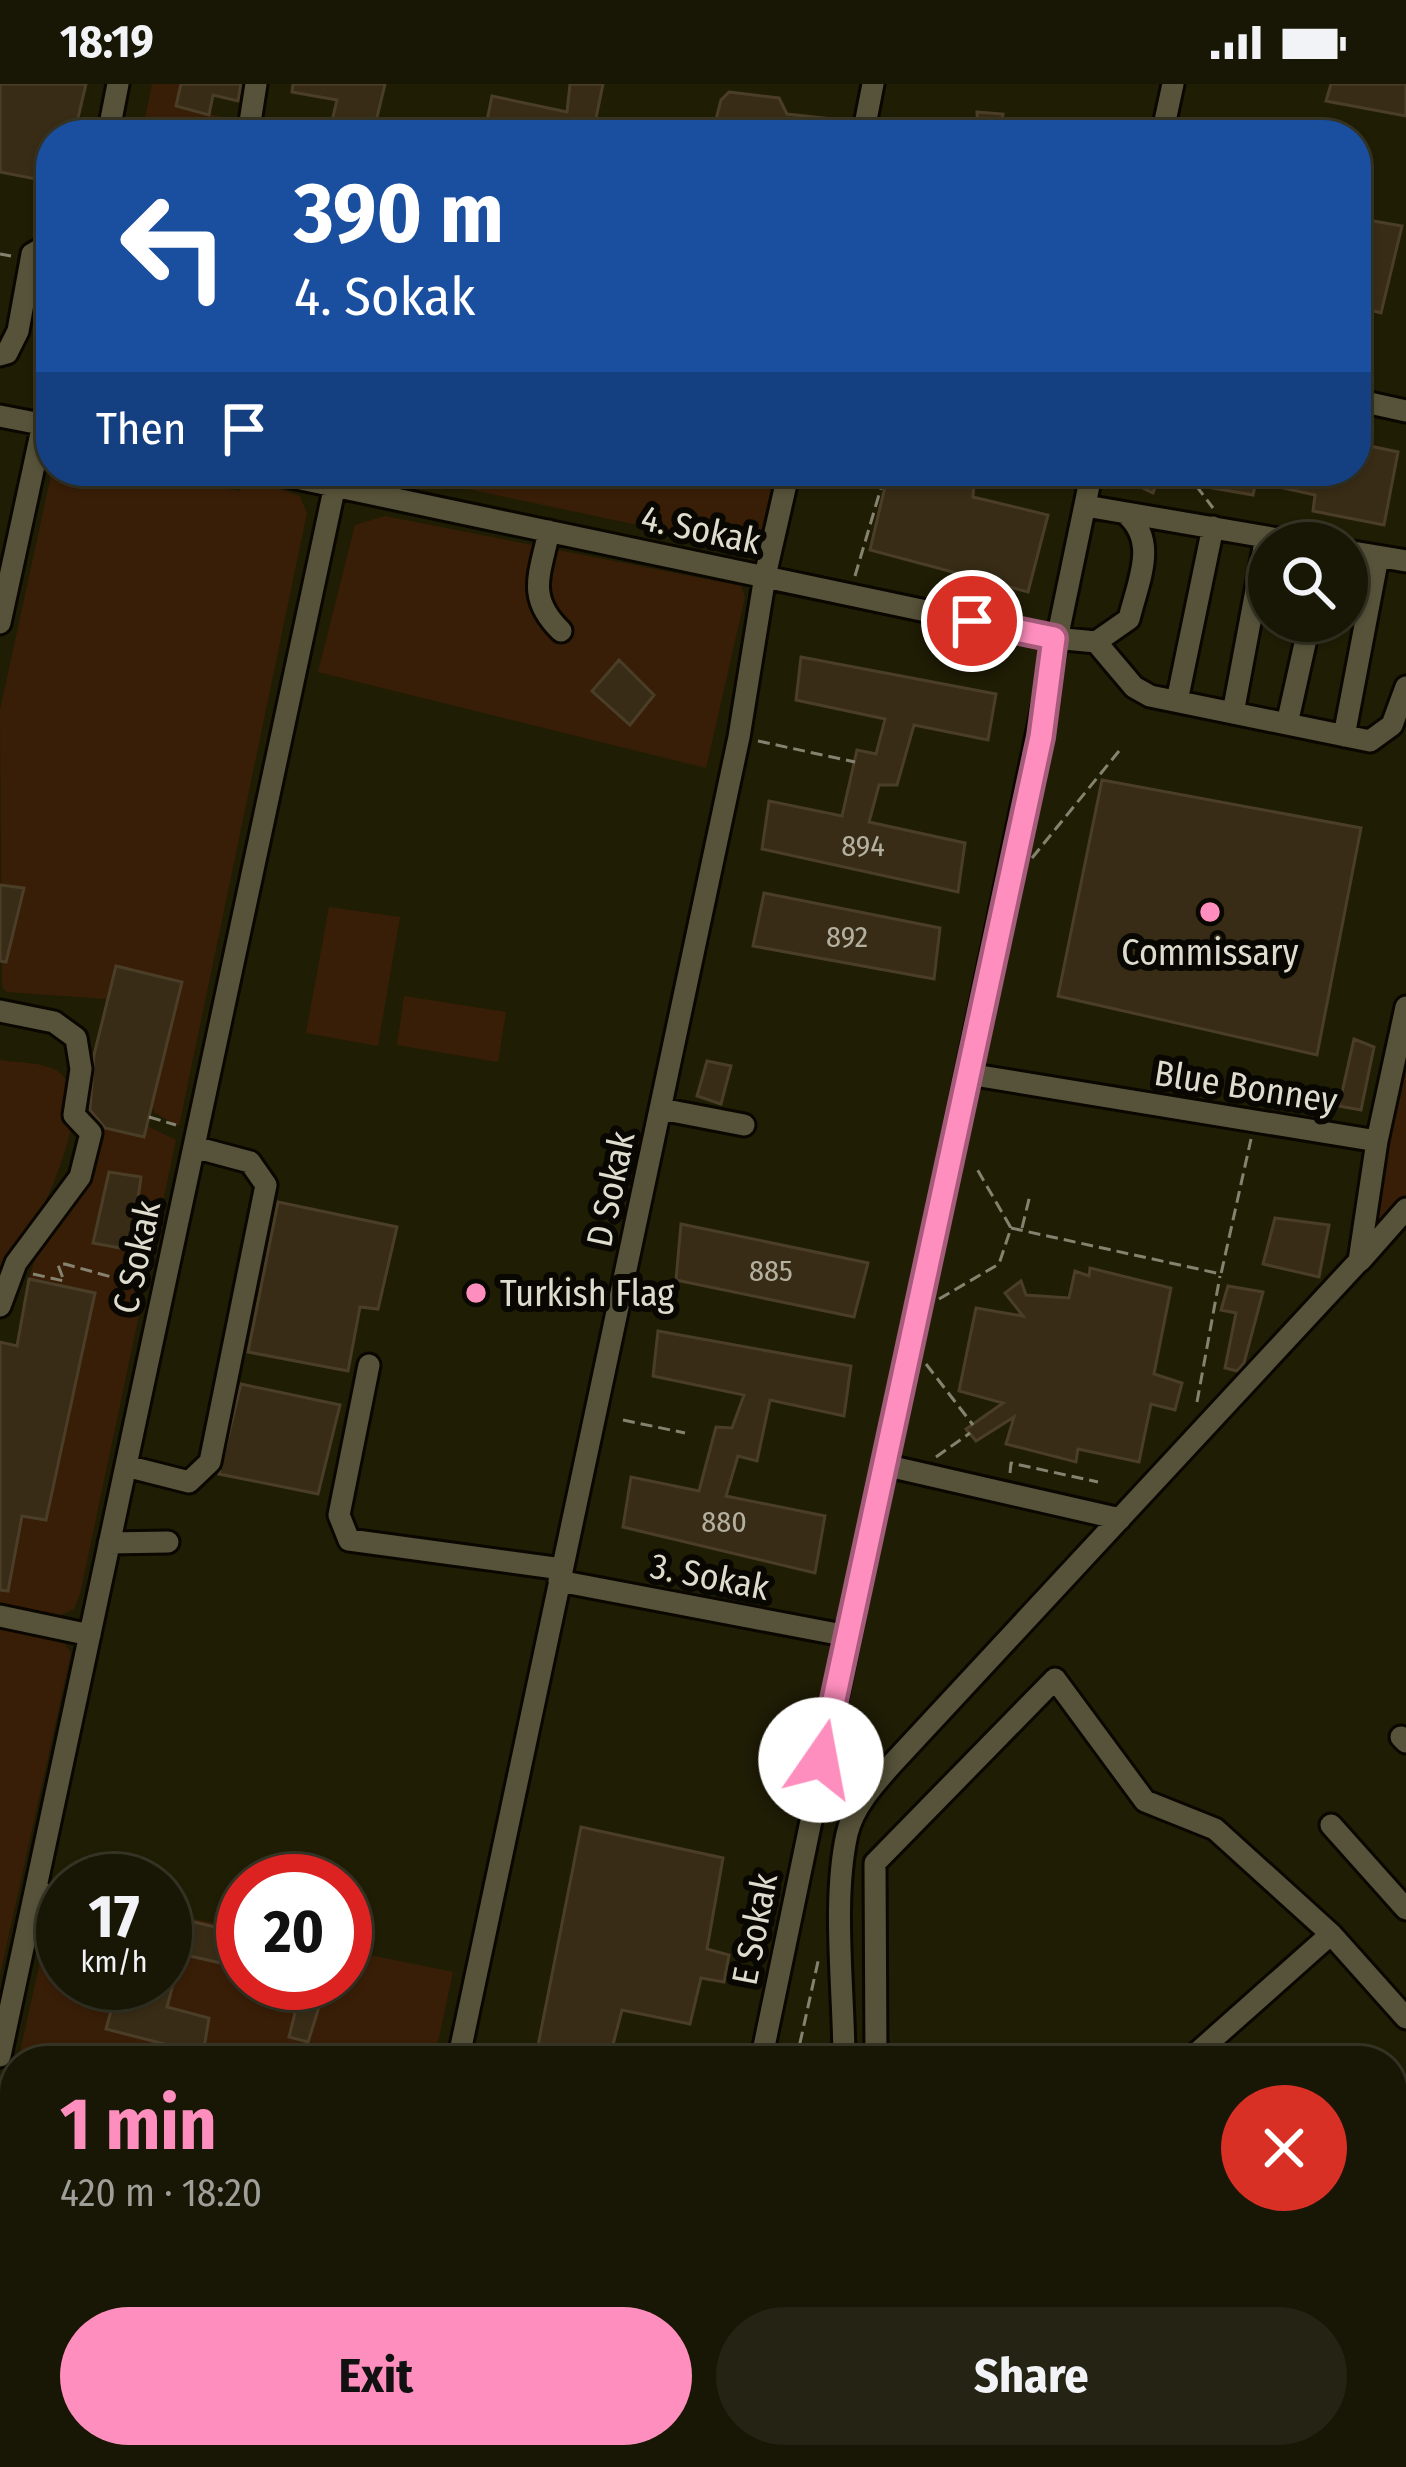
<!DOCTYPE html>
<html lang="en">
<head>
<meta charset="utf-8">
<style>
	:root { --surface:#181604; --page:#252313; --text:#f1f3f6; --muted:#9f9f9a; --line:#363526; --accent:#fe8ebd }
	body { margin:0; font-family:"Fira Sans Condensed",sans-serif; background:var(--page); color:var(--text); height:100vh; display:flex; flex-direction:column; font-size:45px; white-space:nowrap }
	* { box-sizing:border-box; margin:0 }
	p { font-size:39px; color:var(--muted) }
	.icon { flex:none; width:66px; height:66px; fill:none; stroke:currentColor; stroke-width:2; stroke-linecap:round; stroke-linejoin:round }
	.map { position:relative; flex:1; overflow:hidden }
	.details { position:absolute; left:0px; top:1962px; width:1407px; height:423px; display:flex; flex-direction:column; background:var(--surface); border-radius:48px 48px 0 0; box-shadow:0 3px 9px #0004,0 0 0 3px var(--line) }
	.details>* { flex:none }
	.banner { position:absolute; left:36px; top:36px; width:1335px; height:366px; border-radius:48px; box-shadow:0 3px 9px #0004,0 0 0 3px var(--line); background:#1a4fa0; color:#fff; overflow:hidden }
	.fabs { position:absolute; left:1248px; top:438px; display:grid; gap:24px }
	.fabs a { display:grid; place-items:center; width:120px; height:120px; border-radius:50%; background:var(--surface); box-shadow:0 3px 9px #0004,0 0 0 3px var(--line); font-size:60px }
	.speed { position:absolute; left:36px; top:1770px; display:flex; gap:24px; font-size:60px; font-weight:700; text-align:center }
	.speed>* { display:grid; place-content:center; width:156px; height:156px; border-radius:50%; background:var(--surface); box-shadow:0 3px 9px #0004,0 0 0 3px var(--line); line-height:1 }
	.speed small { font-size:30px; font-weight:400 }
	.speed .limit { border:18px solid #d22; background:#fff; color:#111 }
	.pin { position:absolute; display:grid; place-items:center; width:102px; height:102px; color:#fff; margin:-51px; border:6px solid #fff; border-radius:50%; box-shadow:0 3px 12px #0007 }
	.me { position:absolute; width:132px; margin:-66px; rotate:12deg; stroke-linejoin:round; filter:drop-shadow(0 0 9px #0008) }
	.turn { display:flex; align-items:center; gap:42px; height:252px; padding:0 60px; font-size:54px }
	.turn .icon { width:156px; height:156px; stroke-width:2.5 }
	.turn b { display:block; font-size:84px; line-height:102px }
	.then { display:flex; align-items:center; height:114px; padding:0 60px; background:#0003; gap:24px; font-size:45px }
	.round { display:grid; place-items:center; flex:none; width:126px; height:126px; border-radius:63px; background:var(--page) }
	.headline { display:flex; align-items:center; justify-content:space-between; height:204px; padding:0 60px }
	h1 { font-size:72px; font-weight:700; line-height:90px; color:var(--accent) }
	.button { display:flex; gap:24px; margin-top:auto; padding:24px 60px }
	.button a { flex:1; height:138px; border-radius:72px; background:var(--accent); color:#111; font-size:48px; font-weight:700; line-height:138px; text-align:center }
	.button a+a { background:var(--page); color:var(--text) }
	.status { display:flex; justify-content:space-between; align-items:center; height:84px; padding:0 60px; background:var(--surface); direction:ltr }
	.status svg { height:33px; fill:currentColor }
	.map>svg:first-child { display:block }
	.green { fill:#391e07 }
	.building { fill:#382c16; stroke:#4b3e28; stroke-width:3 }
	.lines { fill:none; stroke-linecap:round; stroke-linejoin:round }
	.minor-casing { stroke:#0a0700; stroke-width:27 }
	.major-casing { stroke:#0a0700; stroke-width:33 }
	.path { stroke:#85826f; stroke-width:3; stroke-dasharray:12 6; stroke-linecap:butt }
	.minor { stroke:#57533a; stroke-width:21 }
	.major { stroke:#6b7839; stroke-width:27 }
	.route-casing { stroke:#a55c7b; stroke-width:30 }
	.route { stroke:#fe8ebd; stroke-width:21 }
	.poi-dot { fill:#fe8ebd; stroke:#080701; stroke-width:4.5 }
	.labels { text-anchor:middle; stroke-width:12; stroke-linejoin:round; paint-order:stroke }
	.number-label { font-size:30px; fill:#b4b0a0 }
	.street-label { font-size:36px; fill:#dedcce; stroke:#080701 }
	.poi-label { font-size:36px; fill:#dedcce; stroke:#080701 }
</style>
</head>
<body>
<div class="status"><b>18:19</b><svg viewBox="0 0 49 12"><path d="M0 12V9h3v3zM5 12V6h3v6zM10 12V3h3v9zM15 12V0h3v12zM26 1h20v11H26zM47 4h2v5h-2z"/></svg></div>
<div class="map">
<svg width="1406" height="2383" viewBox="0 0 1406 2383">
	<rect width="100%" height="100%" fill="#201d05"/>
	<path class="green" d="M152 0H181L177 22 234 36 230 51 143 44Z
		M52 387H133L239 407 252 396 300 412 307 429 179 1042 155 1029 152 1020 181 898 116 882 107 915 7 908 2 903 0 626Z
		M383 387H775L760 452 742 464 708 458 713 437 693 431 685 451Z
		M385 432 741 502 745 513 706 684 318 588 355 441Z
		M329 823 400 833 378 962 306 949Z
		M404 912 506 928 498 978 397 961Z
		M1406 963V1118L1366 1164Z
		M0 976C17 979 41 978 56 986 106 1017 31 1144 14 1185H0Z
		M98 1042 143 1053 147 1042 176 1056 80 1510 74 1525 57 1533 0 1522V1478L13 1481 22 1432 46 1435 95 1209 29 1195 38 1165 86 1105Z
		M0 1544 64 1558 71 1569 0 1891Z
		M56 1806 63 1807V1899H165V1829L243 1845V1899H345V1866L453 1888 434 1977H18Z
		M15 1989V2222L0 2218V2055Z
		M43 2370H350L348 2383H40Z"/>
	<path class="building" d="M0 0H86L74 51H51V98L0 88Z
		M181 0H241L238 17 213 11 209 31 176 22Z
		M293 0H385L373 50 331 41 337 16 292 8Z
		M570 0H603L596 34 645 44 644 51H484L492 12 567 28Z
		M1331 0H1406V32L1326 17Z
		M729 8 779 14 787 30 832 35 846 51H712L721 16Z
		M977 28 1003 30 999 51H978Z
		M1356 134 1402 142 1381 229 1356 222Z
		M1356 359 1398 368 1384 441 1313 427 1315 411 1256 398 1253 411 1195 401 1197 387H1290L1315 394 1317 387H1356Z
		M931 387H975L973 413 1048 431 1028 508 870 466 888 390 930 398Z
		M1107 387H1161L1153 409Z
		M801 573 996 610 988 656 914 641 897 701H879L869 738 965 759 958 808 762 765 769 717 842 732 857 666 876 670 885 635 796 616Z
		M619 576 654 611 630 641 592 607Z
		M1102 696 1361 744 1317 971 1058 912Z
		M0 801 24 804 6 878 0 877Z
		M764 809 940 844 934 895 753 862Z
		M116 882 182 898 144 1053 105 1044 90 1026 94 971Z
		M1354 955 1374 963 1361 1026 1339 1022Z
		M707 977 731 982 721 1020 697 1012Z
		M109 1088 141 1093 131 1166 93 1159Z
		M278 1118 397 1143 378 1225 360 1223 348 1287 248 1268Z
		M1275 1134 1329 1141 1319 1193 1263 1180Z
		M681 1140 868 1179 854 1233 676 1196Z
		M1090 1184 1171 1204 1154 1290 1182 1299 1175 1326 1151 1320 1139 1378 1078 1365 1076 1378 1006 1360 1014 1333 976 1357 966 1345 1003 1319 959 1307 976 1224 1023 1232 1005 1209 1021 1197 1026 1211 1069 1214 1075 1187 1089 1192Z
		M29 1195 95 1209 46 1436 22 1432 8 1507 0 1506V1258L17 1262Z
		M1228 1202 1263 1208 1244 1279 1237 1287 1225 1284 1236 1229 1221 1226Z
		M658 1247 851 1282 844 1332 770 1316 757 1377 738 1372 726 1412 825 1432 815 1489 623 1443 631 1393 699 1407 716 1343 732 1344 744 1311 653 1292Z
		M241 1300 340 1321 318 1410 219 1390Z
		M581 1743 723 1774 707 1865 729 1871 724 1898 701 1894 690 1940 622 1926 610 1972 603 1977H535Z
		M165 1831 232 1847 225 1880 181 1870 167 1923 209 1934 203 1970 106 1945 115 1913 125 1915 128 1899H165Z
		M298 1917 319 1923 308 1958 289 1953Z"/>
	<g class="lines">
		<defs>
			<path id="minor" d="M108 51 118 0
				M248 51 256 0
				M863 51 873 0
				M1162 51 1173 0
				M0 271 7 269 18 247 32 170 51 159
				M1356 316 1406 327
				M0 332 51 342
				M263 387 1054 554 1096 558 1134 603 1150 612 1370 657 1392 641 1406 603
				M1086 422 1301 459
				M549 447C540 491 526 513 561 547
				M1347 467 1406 477
				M0 539 51 303
				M1096 558 1129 535C1138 497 1159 457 1125 429
				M1177 617 1213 443
				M1233 629 1266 453
				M1287 640 1310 537
				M1344 652 1378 473
				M0 927 54 938 76 954 81 985 74 1031 91 1049 80 1093 16 1179 0 1222
				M968 990 1377 1057 1406 923
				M661 1025 744 1041
				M1360 1177 1406 1125
				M369 1281 339 1431 349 1456 562 1485
				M884 1381 1120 1435
				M126 1382 189 1398 210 1378 266 1101 250 1078 194 1063
				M109 1459 168 1458
				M559 1497 848 1552
				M0 1532 90 1551
				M1401 1653 1406 1658
				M821 1676 876 1698
				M1331 1741 1406 1825
				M35 1808 63 1814
				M0 1972 338 387
				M458 1977 739 653 765 492 789 387
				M761 1977 1092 387
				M844 1977C844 1908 832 1817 847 1750 853 1723 875 1699 893 1679L1359 1177 1377 1057
				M876 1977 875 1779 1055 1595 1145 1717 1215 1745 1331 1850 1406 1934
				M1188 1977 1331 1850
				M1392 2253 1406 2242
				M1392 2266 1406 2282
				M889 2370V2383
				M1216 2370 1230 2383
				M374 2383 376 2370
				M678 2383 681 2370
				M856 2383V2370
				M1255 2383 1269 2370
				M1405 2383 1406 2382"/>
			<path id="major" d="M1392 2092 1406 2081
				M1064 2383 1076 2370"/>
		</defs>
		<use href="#minor" class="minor-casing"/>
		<use href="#major" class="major-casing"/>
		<path class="path" d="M0 170 11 172
			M1185 387 1213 424
			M1045 402 1067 403
			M855 492 886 387
			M758 657 855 678
			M1032 774 1119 667
			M149 1033 176 1041
			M1011 1144 1221 1190 1251 1055
			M1022 1144 1030 1111
			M33 1190 64 1197 58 1181 65 1180 140 1201
			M939 1215 999 1180 1011 1144 977 1085
			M926 1280 973 1341
			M1197 1318 1220 1192
			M623 1336 685 1349
			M936 1373 970 1349
			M1010 1389 1011 1379 1098 1398
			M796 1977 819 1873
			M46 2370 55 2383
			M709 2383 712 2370"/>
		<use href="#minor" class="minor"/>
		<use href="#major" class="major"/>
	</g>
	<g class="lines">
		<defs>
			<path id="route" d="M821 1676 1041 653 1054 554 972 537"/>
		</defs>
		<use href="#route" class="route-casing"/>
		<use href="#route" class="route"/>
	</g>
	<g class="poi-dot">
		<circle cx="1210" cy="828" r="12"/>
		<circle cx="476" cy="1209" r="12"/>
	</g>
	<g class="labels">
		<g class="number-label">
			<text x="863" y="772">894</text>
			<text x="847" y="863">892</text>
			<text x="771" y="1197">885</text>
			<text x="724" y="1448">880</text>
		</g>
		<g class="street-label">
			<text transform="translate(701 445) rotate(12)" y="13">4. Sokak</text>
			<text transform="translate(1246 1002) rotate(9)" y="13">Blue Bonney</text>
			<text transform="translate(610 1105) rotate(-78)" y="13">D Sokak</text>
			<text transform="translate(136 1173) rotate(-78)" y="13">C Sokak</text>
			<text transform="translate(710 1492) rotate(11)" y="13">3. Sokak</text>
			<text transform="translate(754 1845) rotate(-79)" y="13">E Sokak</text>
		</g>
		<g class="poi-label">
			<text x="1210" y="881">Commissary</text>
			<text x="500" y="1222" text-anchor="start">Turkish Flag</text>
		</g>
	</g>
</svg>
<div class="fabs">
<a><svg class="icon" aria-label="search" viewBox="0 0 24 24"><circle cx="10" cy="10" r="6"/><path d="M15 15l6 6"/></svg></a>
</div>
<div class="speed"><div>17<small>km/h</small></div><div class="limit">20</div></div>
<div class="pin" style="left:972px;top:537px;background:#d93025"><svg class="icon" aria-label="arrive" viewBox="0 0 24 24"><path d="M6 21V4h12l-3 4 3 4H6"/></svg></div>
<svg class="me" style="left:821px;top:1676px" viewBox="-20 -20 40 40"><circle r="19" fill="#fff"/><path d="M0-13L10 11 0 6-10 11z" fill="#fe8ebd"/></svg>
<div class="banner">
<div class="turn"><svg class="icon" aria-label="left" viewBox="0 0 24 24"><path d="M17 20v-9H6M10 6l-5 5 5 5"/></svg><div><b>390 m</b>4. Sokak</div></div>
<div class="then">Then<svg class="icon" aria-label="arrive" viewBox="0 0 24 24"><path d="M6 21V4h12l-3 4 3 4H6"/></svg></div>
</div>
<section class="details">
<div class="headline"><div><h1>1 min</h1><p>420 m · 18:20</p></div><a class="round" style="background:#d93025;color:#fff"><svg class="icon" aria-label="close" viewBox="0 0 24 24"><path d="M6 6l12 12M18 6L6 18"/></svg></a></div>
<div class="button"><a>Exit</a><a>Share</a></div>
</section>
</div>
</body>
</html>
